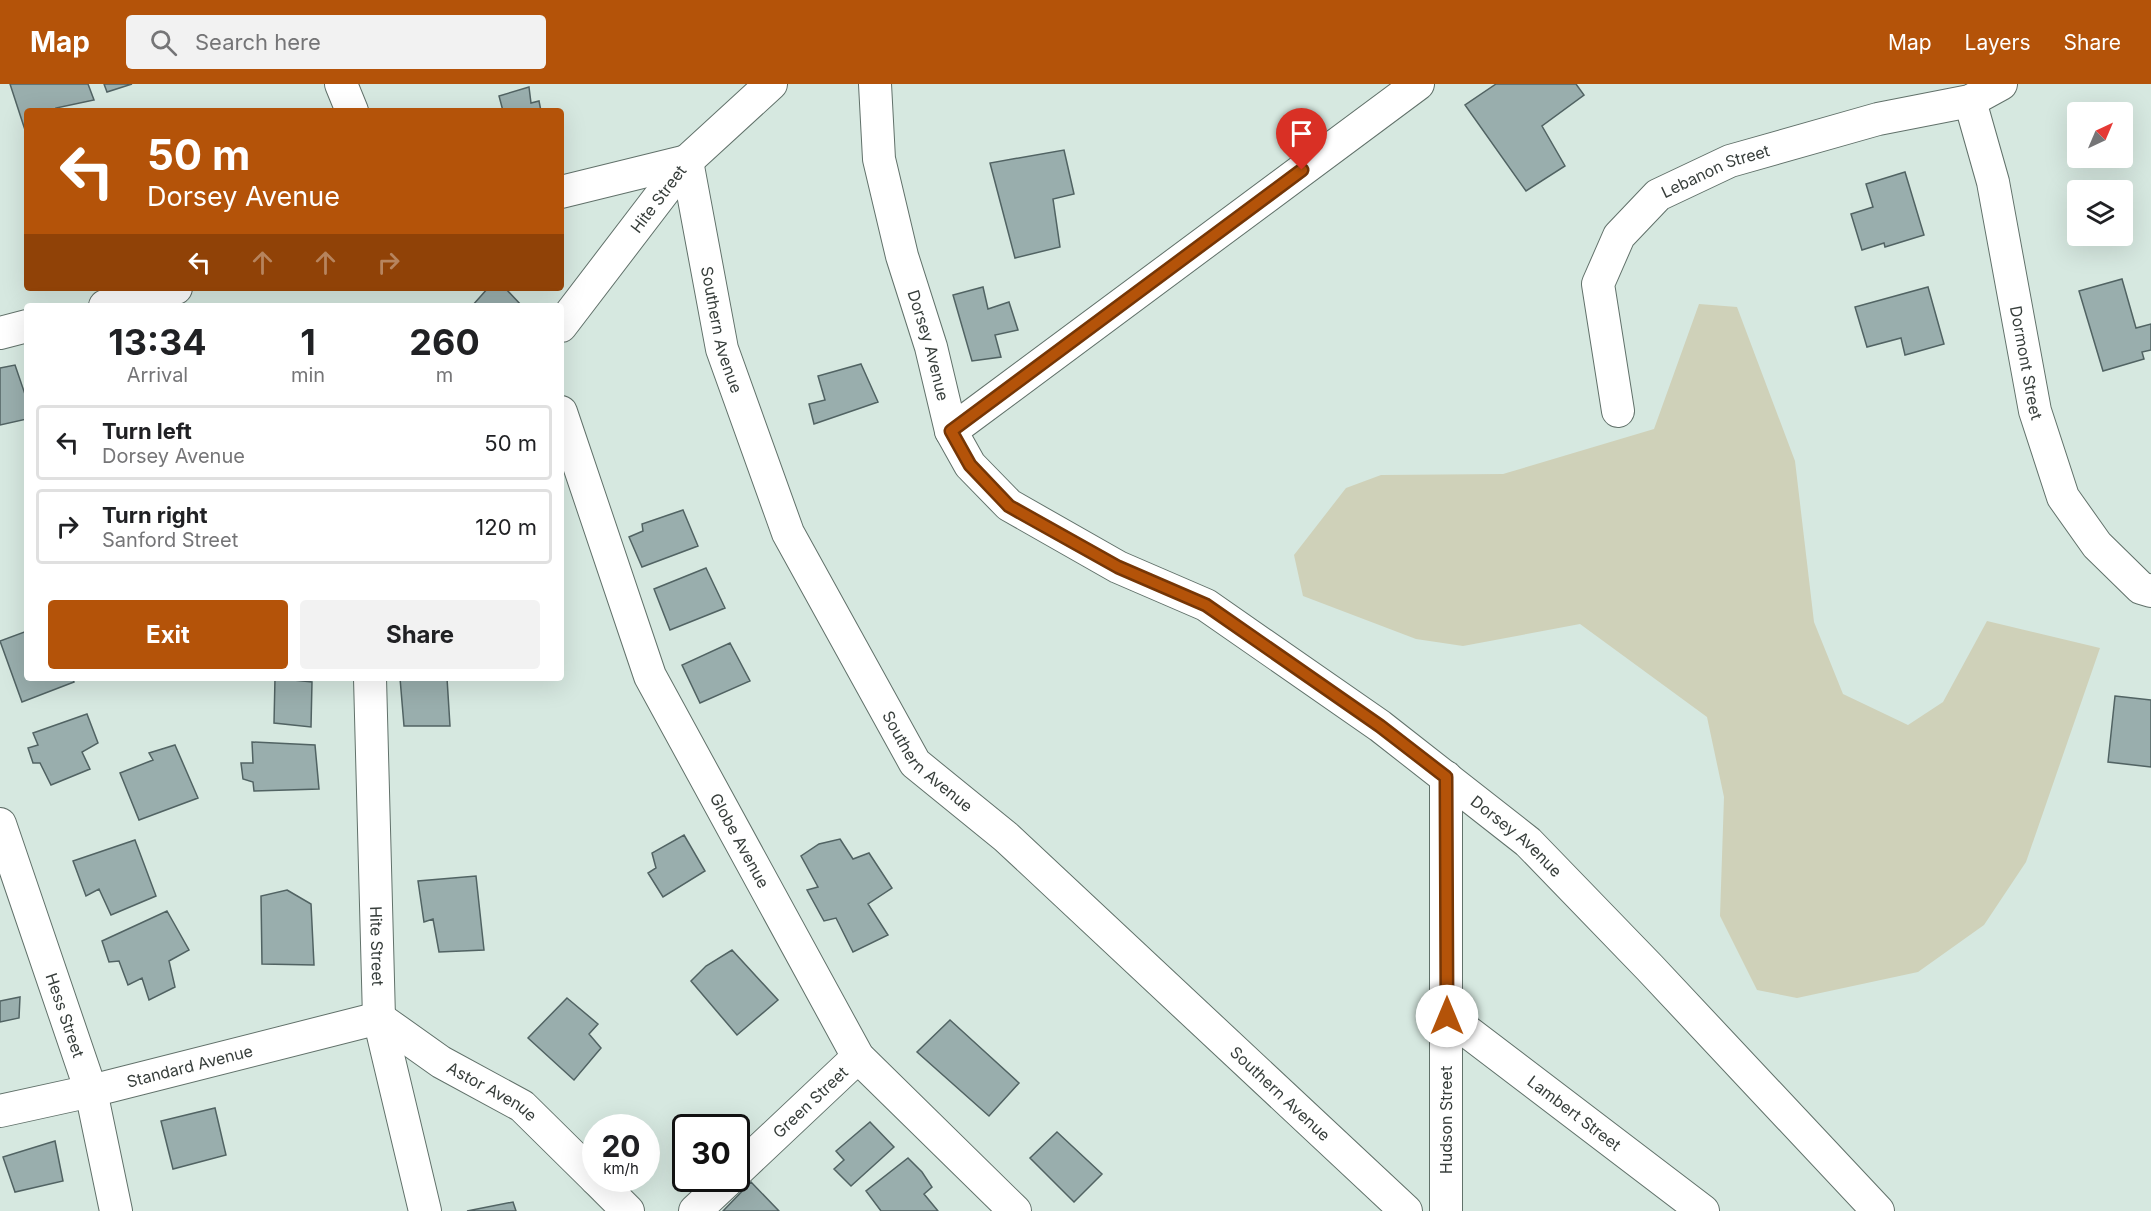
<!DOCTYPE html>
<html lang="en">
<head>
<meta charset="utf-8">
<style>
	:root { --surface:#fff; --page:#f2f2f2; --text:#202124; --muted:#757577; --line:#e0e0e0; --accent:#b45309 }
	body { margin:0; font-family:Inter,sans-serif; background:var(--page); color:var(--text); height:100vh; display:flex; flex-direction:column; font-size:22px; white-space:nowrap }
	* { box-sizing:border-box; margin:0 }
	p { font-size:20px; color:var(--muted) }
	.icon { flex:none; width:33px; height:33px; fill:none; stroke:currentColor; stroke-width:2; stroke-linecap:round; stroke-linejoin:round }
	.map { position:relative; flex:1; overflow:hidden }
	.side { position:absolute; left:24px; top:219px; width:540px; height:378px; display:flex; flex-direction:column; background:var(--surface); border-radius:6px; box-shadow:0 6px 24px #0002 }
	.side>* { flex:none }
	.hud { position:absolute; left:24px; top:24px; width:540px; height:183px; border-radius:6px; box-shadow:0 6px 24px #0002; background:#b45309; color:#fff; overflow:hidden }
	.needle { width:39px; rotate:44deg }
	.controls { position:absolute; left:2067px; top:18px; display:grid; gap:12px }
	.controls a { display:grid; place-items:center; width:66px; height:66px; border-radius:6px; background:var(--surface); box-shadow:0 6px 24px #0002; font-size:30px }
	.speed { position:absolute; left:582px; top:1030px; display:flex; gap:12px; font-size:30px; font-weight:700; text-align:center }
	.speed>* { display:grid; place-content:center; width:78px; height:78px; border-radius:50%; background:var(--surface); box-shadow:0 6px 24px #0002; line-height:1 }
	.speed small { font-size:15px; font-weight:400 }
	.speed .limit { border:3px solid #111; border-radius:9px; background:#fff; color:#111 }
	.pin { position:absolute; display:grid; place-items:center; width:51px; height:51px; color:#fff; margin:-62px -26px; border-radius:50% 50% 50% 0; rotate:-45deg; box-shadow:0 0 6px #0007 }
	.pin .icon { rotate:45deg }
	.me { position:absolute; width:66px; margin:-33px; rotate:0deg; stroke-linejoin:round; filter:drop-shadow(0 0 4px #0008) }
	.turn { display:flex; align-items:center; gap:21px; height:126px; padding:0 24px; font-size:27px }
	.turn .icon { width:78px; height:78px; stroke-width:2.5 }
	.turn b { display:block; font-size:42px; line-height:51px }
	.lanes { display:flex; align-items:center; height:57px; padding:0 24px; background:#0003; justify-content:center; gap:30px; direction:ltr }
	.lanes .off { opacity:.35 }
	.eta { display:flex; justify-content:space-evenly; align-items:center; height:102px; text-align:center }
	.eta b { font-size:36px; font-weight:700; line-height:42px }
	.action { display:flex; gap:12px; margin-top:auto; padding:12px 24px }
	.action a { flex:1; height:69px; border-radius:6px; background:var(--accent); color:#fff; font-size:24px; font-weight:700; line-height:69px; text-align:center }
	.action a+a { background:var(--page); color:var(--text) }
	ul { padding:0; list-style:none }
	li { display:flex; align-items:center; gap:18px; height:75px; margin:0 12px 9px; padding:0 12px; border:3px solid var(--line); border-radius:6px }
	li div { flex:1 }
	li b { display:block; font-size:22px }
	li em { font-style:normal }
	header { display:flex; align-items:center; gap:36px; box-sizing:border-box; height:84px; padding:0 30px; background:var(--accent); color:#fff }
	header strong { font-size:28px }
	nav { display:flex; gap:33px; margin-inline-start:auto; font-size:21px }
	.search { width:420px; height:54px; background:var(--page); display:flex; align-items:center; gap:15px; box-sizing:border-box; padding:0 21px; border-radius:6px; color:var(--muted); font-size:22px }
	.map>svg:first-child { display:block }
	.green { fill:#cfd1b9 }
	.building { fill:#99aead; stroke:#516363; stroke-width:1.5 }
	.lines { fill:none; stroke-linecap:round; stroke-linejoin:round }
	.minor-casing { stroke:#61716a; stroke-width:34 }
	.minor { stroke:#fff; stroke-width:32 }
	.route-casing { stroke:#753606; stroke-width:15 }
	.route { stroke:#b45309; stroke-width:10 }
	.labels { text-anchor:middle; stroke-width:5; stroke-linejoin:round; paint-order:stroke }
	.street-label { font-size:16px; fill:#373e3b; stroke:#fff }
</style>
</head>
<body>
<header>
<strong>Map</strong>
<div class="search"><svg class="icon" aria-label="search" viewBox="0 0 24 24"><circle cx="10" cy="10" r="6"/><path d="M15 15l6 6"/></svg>Search here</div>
<nav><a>Map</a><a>Layers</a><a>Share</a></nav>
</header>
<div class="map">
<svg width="2151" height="1127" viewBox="0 0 2151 1127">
	<rect width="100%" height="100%" fill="#d6e8e0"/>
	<path class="green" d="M1699 220 1737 223 1795 377 1814 538 1843 610 1908 641 1943 618 1987 537 2100 564 2026 778 1984 841 1918 888 1797 914 1757 906 1720 832 1724 713 1707 633 1580 540 1463 562 1416 555 1303 512 1294 471 1346 404 1381 391 1503 390 1654 345Z"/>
	<path class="building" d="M10 0H88L94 16 56 24 57 27H27L26 49Z
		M104 0H132L107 8Z
		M1496 0H1576L1584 11 1542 42 1565 82 1526 107 1465 21Z
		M529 3 531 19 539 17 541 27H503L499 12Z
		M1064 66 1074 110 1053 115 1060 163 1015 174 990 79Z
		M1905 88 1924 151 1885 163 1884 159 1862 166 1851 130 1873 123 1866 100Z
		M2122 195 2136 244 2151 240V266L2142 268 2144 275 2103 287 2079 207Z
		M983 203 988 225 1009 218 1018 246 995 251 1001 273 972 277 953 211Z
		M1928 203 1944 260 1905 271 1901 254 1867 263 1855 223Z
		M488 204H505L522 222H472Z
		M861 280 878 318 814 340 809 320 825 316 818 292Z
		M15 281 27 316V335L0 341V284Z
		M683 426 698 462 642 483 629 453 643 447 642 440Z
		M706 484 725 524 670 546 654 505Z
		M27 547V594H73L74 598 22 618 0 557Z
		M730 559 750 597 700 619 682 581Z
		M275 594 312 598 311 643 274 639Z
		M400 594H447L450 642H404Z
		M2115 612 2151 616V683L2108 678Z
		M87 630 98 659 82 668 90 685 51 701 40 679H33L28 664 38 661 33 649Z
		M252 658 315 661 319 705 254 707 253 698 243 695 241 679H253Z
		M175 661 198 714 139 736 120 689 153 676 149 669Z
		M684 751 705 787 663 813 648 789 656 784 652 769Z
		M840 755 853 775 869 769 892 804 868 820 888 851 853 868 836 834 824 837 807 806 818 803 801 772 819 760Z
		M135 756 156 812 111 831 99 805 86 812 73 777Z
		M476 792 484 866 439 868 433 835 424 838 418 797Z
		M287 806 311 820 314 881 262 880 261 812Z
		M167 827 189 866 169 877 175 903 149 916 142 894 128 901 119 877 109 878 102 857Z
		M732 866 778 916 737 951 691 897 706 882Z
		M20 913 19 934 0 938V917Z
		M567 914 598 940 589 950 601 964 574 996 528 954Z
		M950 936 1019 999 989 1032 917 968Z
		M215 1024 226 1071 173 1085 161 1037Z
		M870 1038 894 1063 851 1102 834 1085 844 1076 836 1067Z
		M1057 1048 1102 1090 1074 1118 1030 1074Z
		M55 1057 63 1097 15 1108 3 1073Z
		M908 1074 922 1088 932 1103 924 1110 938 1127H881L866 1107Z
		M751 1098 779 1127H723Z
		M513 1118 516 1127H467Z"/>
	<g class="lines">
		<defs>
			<g id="minor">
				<path d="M341 0 352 27"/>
				<path id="s1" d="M875 0 879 75 902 172 931 263 951 347 970 381 1009 421 1118 483 1206 521 1380 642 1528 758 1650 884 1878 1127"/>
				<path id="s2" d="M1970 17 1993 98 2035 327 2063 413 2097 461 2141 504 2151 507"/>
				<path id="s3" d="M561 108 687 77 722 265 788 449 915 679 1006 753 1406 1127"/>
				<path d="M105 222 176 204"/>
				<path id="s4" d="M561 242 687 77 771 0"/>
				<path d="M0 249 27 242"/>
				<path id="s5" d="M1618 327 1598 200 1619 152 1658 111 1730 77 1878 35 1970 17 2001 0"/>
				<path id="s6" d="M561 328 650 592 858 973 1015 1127"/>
				<path d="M951 347 1418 0"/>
				<path id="s7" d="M370 594 379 934 425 1127"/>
				<path id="s8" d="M0 740 91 1007 116 1127"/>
				<path id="s9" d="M1447 932 1703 1127"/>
				<path id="s10" d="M379 934 441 978 522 1022 596 1095"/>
				<path id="s11" d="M0 1027 91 1007 379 934"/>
				<path id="s12" d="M736 1088 858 973"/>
				<path d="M596 1095 628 1127"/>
				<path d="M695 1127 729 1095"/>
				<path d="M1446 1127V693"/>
			</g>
		</defs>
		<use href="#minor" class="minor-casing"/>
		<use href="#minor" class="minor"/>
	</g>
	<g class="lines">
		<defs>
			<path id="route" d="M1302 86 951 347 970 381 1009 422 1118 483 1206 521 1380 642 1446 693 1447 932"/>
		</defs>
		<use href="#route" class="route-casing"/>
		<use href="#route" class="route"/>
	</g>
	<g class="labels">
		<g class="street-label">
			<text dy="6" stroke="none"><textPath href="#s5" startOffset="300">Lebanon Street</textPath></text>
			<text dy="6" stroke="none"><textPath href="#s4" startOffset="160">Hite Street</textPath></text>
			<text dy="6" stroke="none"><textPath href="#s3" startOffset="302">Southern Avenue</textPath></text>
			<text dy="6" stroke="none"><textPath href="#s1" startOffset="268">Dorsey Avenue</textPath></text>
			<text dy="6" stroke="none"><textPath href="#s2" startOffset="268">Dormont Street</textPath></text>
			<text dy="6" stroke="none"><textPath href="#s3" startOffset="786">Southern Avenue</textPath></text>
			<text dy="6" stroke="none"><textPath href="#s1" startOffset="1060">Dorsey Avenue</textPath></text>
			<text dy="6" stroke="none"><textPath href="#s6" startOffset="466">Globe Avenue</textPath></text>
			<text dy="6" stroke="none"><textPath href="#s7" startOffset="268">Hite Street</textPath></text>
			<text dy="6" stroke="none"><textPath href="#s8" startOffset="202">Hess Street</textPath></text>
			<text dy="6" stroke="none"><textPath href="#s11" startOffset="195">Standard Avenue</textPath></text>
			<text dy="6" stroke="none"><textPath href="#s10" startOffset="135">Astor Avenue</textPath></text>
			<text dy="6" stroke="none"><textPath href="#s3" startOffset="1272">Southern Avenue</textPath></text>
			<text dy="6" stroke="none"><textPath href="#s12" startOffset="102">Green Street</textPath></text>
			<text dy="6" stroke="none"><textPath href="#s9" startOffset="160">Lambert Street</textPath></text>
			<text transform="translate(1446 1036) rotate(-90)" y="6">Hudson Street</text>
		</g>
	</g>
</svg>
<div class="controls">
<a><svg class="needle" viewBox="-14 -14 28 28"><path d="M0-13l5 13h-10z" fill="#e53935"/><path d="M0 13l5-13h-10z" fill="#757577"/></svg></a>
<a><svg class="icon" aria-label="layers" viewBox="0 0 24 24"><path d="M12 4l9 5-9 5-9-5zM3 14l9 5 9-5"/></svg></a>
</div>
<div class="speed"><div>20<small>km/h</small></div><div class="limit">30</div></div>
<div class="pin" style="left:1302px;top:86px;background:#d93025"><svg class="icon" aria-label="arrive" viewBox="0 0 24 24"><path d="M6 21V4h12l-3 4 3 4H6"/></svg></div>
<svg class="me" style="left:1447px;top:932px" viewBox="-20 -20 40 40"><circle r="19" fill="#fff"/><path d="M0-13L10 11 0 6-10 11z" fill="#b45309"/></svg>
<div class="hud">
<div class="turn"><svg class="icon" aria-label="left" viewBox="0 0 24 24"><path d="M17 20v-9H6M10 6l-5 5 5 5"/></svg><div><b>50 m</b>Dorsey Avenue</div></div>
<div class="lanes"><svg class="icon" aria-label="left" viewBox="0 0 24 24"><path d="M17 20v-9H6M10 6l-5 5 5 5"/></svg><svg class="icon off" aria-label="ahead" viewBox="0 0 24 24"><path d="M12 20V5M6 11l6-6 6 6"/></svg><svg class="icon off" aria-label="ahead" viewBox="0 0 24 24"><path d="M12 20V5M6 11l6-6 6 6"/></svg><svg class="icon off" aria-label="right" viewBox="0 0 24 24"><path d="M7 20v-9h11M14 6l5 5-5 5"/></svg></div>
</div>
<section class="side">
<div class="eta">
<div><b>13:34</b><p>Arrival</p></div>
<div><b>1</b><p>min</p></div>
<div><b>260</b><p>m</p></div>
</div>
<ul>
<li><svg class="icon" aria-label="left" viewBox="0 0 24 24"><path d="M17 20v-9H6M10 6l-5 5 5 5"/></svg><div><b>Turn left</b><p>Dorsey Avenue</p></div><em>50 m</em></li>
<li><svg class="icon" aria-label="right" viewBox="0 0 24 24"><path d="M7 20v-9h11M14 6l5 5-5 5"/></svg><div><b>Turn right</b><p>Sanford Street</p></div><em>120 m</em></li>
</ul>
<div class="action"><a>Exit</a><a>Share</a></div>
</section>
</div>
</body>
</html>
